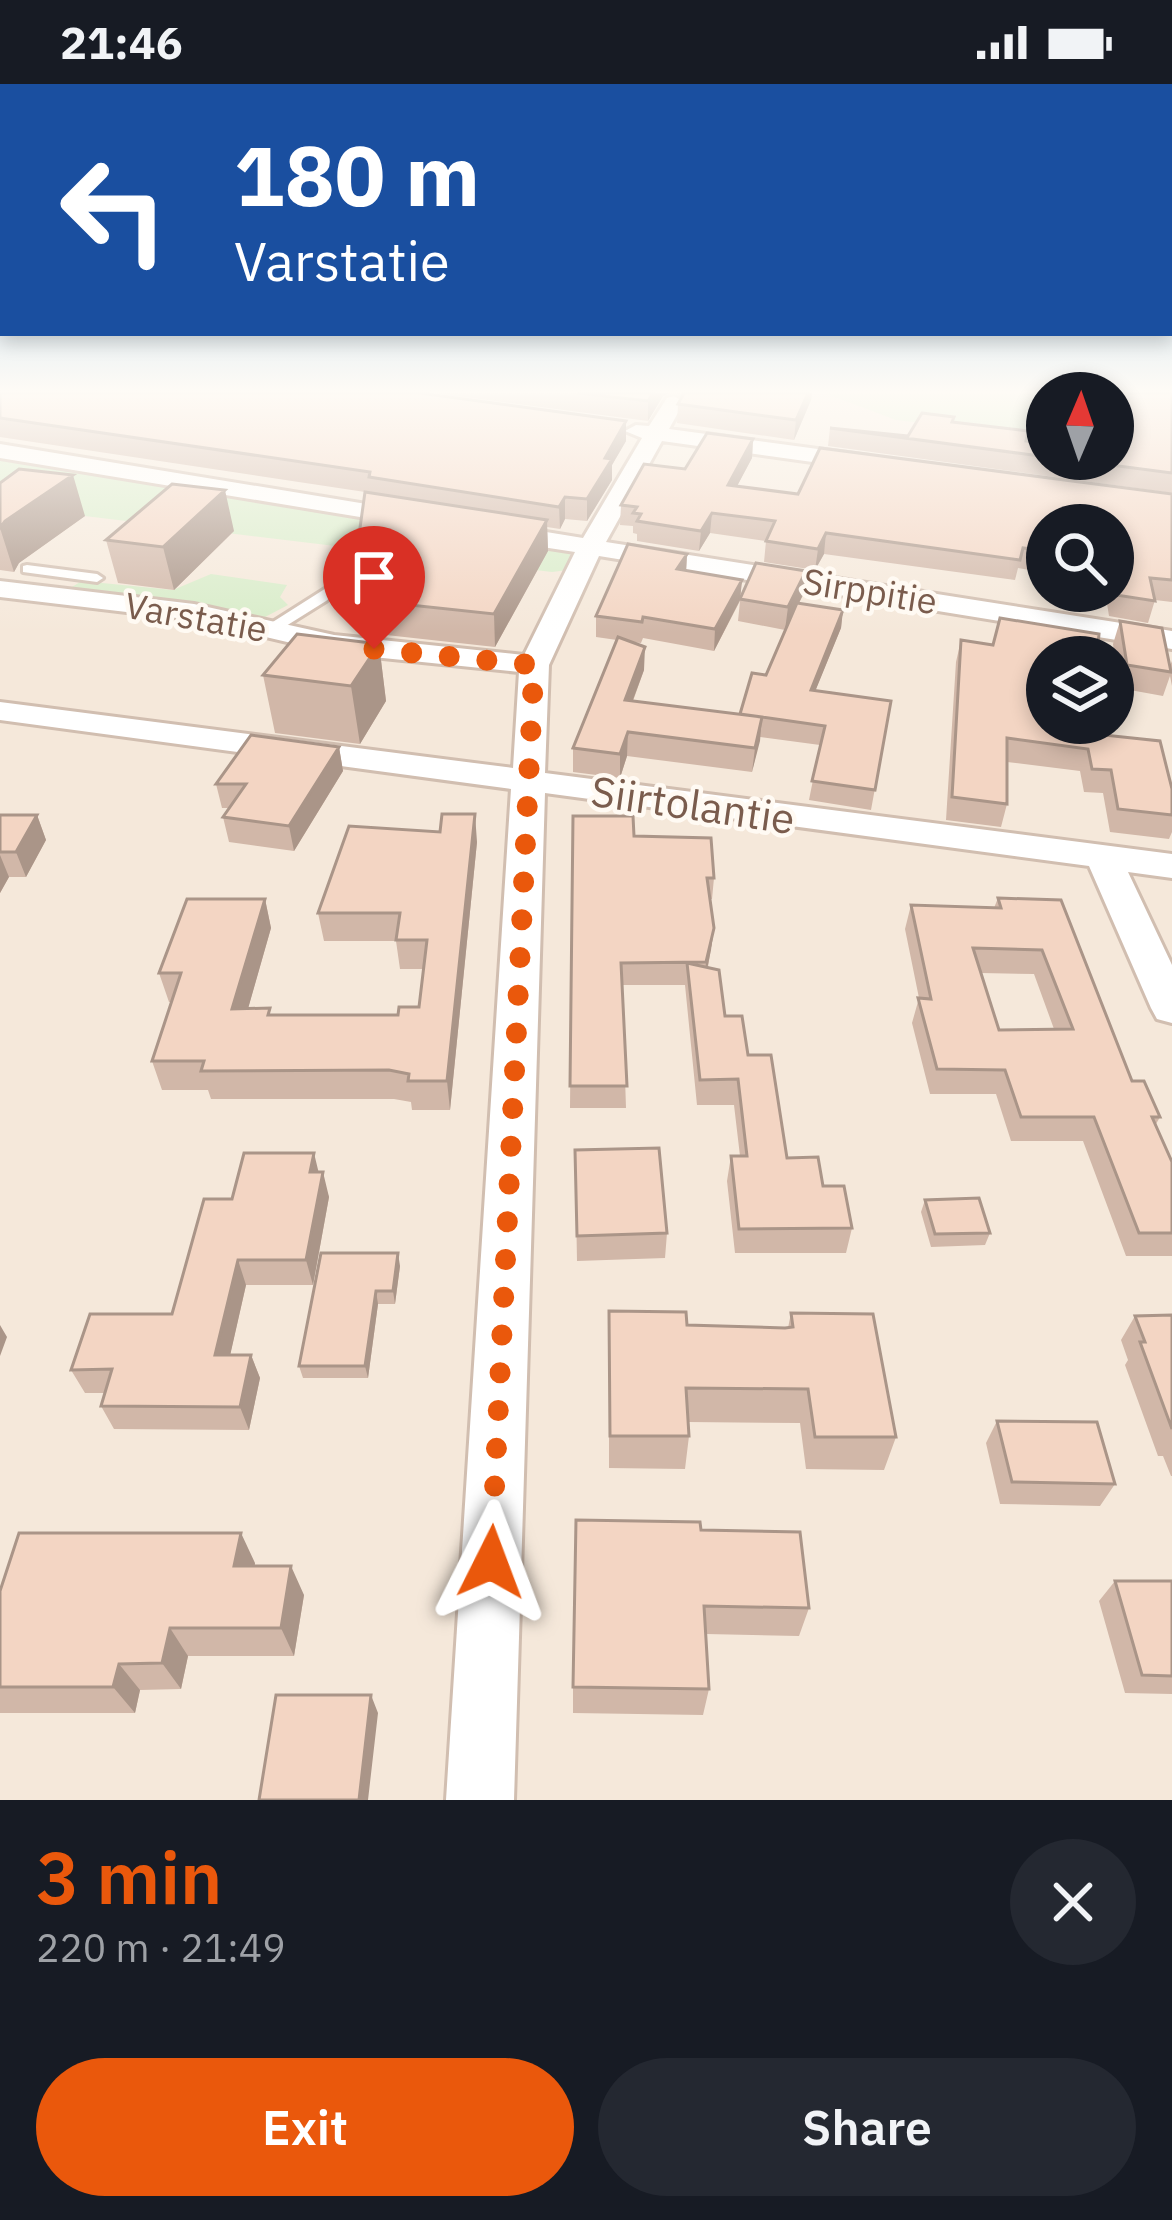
<!DOCTYPE html>
<html lang="en">
<head>
<meta charset="utf-8">
<style>
	:root { --surface:#171b24; --page:#242831; --text:#f1f3f6; --muted:#9ea1a6; --accent:#ea580c }
	body { margin:0; font-family:"IBM Plex Sans",sans-serif; background:var(--page); color:var(--text); height:100vh; display:flex; flex-direction:column; font-size:45px; white-space:nowrap }
	* { box-sizing:border-box; margin:0 }
	p { font-size:39px; color:var(--muted) }
	.icon { flex:none; width:66px; height:66px; fill:none; stroke:currentColor; stroke-width:2; stroke-linecap:round; stroke-linejoin:round }
	.map { position:relative; height:1716px; overflow:hidden }
	.sheet { display:flex; flex-direction:column; background:var(--surface); flex:1 }
	.sheet>* { flex:none }
	.banner { position:absolute; left:0px; top:0px; width:1173px; height:252px; box-shadow:0 6px 18px #0003; background:#1a4fa0; color:#fff; overflow:hidden }
	.needle { width:78px; rotate:2deg }
	.controls { position:absolute; left:1026px; top:288px; display:grid; gap:24px }
	.controls a { display:grid; place-items:center; width:108px; height:108px; border-radius:50%; background:var(--surface); box-shadow:0 6px 18px #0003; font-size:60px }
	.pin { position:absolute; display:grid; place-items:center; width:102px; height:102px; color:#fff; margin:-123px -51px; border-radius:50% 50% 50% 0; rotate:-45deg; box-shadow:0 0 12px #0007 }
	.pin .icon { rotate:45deg }
	.me { position:absolute; width:132px; margin:-66px; rotate:3deg; stroke-linejoin:round; filter:drop-shadow(0 0 9px #0008) }
	.turn { display:flex; align-items:center; gap:42px; height:252px; padding:0 36px; font-size:54px }
	.turn .icon { width:156px; height:156px; stroke-width:2.5 }
	.turn b { display:block; font-size:84px; line-height:102px }
	.round { display:grid; place-items:center; flex:none; width:126px; height:126px; border-radius:63px; background:var(--page) }
	.headline { display:flex; align-items:center; justify-content:space-between; height:204px; padding:0 36px }
	h1 { font-size:72px; font-weight:600; line-height:90px; color:var(--accent) }
	.primary-button { display:flex; gap:24px; margin-top:auto; padding:24px 36px }
	.primary-button a { flex:1; height:138px; border-radius:72px; background:var(--accent); color:#fff; font-size:48px; font-weight:600; line-height:138px; text-align:center }
	.primary-button a+a { background:var(--page); color:var(--text) }
	.status { display:flex; justify-content:space-between; align-items:center; height:84px; padding:0 60px; background:var(--surface); direction:ltr }
	.status svg { height:33px; fill:currentColor }
	.map>svg:first-child { display:block }
	.residential { fill:#f5e8da; fill-rule:evenodd }
	.green { fill:#d8ecc9 }
	.lines { fill:none; stroke-linecap:round; stroke-linejoin:round }
	.service-casing { stroke:#d1beb0; stroke-width:6 }
	.minor-casing { stroke:#d1beb0; stroke-width:6 }
	.service { fill:#fff; fill-rule:evenodd }
	.minor { fill:#fff; fill-rule:evenodd }
	.wall { fill:#d1b7a8; fill-rule:evenodd }
	.shaded-wall { fill:#aa9588 }
	.building { fill:#f3d5c3; stroke:#aa9588; stroke-width:3; fill-rule:evenodd }
	.route { stroke:#ea580c; stroke-width:21; stroke-dasharray:0 37.8 }
	.labels { text-anchor:middle; stroke-width:9; stroke-linejoin:round; paint-order:stroke }
	.far-street-label { font-size:36px; fill:#7a5c4d; stroke:#fffaf3 }
	.street-label { font-size:42px; fill:#7a5c4d; stroke:#fffaf3 }
</style>
</head>
<body>
<div class="status"><b>21:46</b><svg viewBox="0 0 49 12"><path d="M0 12V9h3v3zM5 12V6h3v6zM10 12V3h3v9zM15 12V0h3v12zM26 1h20v11H26zM47 4h2v5h-2z"/></svg></div>
<div class="map">
<svg width="1172" height="1716" viewBox="0 0 1172 1716">
	<rect width="100%" height="100%" fill="#fdf6ec"/>
	<path class="residential" d="M0 309H1172V1716H0ZM1047 309H1113V375H1047ZM1047 441H1113V507H1047ZM1047 573H1113V639H1047Z"/>
	<path class="green" d="M824 309H1098H1047V353L896 336Z
		M0 371 564 465 573 473 568 486 552 488 26 425 0 418Z
		M211 490 287 501 280 513 288 521 265 533 65 507 82 497 173 506Z"/>
	<g class="lines">
		<defs>
			<path id="service" d="M27 481 97 490 103 494 97 498 23 488V482Z
				M331 501 341 504 326 517 278 547H268V541Z"/>
			<path id="minor" d="M674 312 684 318 669 345 870 372 881 379 870 386 662 357 606 458 1172 547V565L599 472 549 581 545 689 1172 770V794L1128 788 1172 881V939L1157 935 1151 924 1089 782 545 709 514 1716H446L511 705 0 636V618L513 684 519 588 334 569 194 536 0 513V497L194 520 334 551 524 571 575 468 497 456 484 448 497 440 583 454 642 354 625 347 636 341 649 342 667 314Z
				M0 360 415 428 427 435 415 442 0 374Z"/>
		</defs>
		<use href="#service" class="service-casing"/>
		<use href="#minor" class="minor-casing"/>
		<use href="#service" class="service"/>
		<use href="#minor" class="minor"/>
	</g>
	<path class="wall" d="M0 309 626 357 612 381V396L587 437 565 435 560 445 547 443 548 467 495 563 359 548 354 515 377 484 363 483 359 451 365 408 0 353Z
		M434 309H670L663 312 648 337Z
		M675 309H812L811 316 794 356 677 339 678 320 682 313Z
		M1111 309H1172V409L828 362 830 344 908 352 953 338 1026 357 1047 360V375H1113L1121 355 1113 318V309Z
		M753 355 752 374 737 402 798 410H1172V518L1155 516 1148 539 1109 532 1105 507H1113V441H1047V489L1018 484 1015 496 824 470 815 486 764 478 766 457 710 449 699 467 637 457V450L633 449V442L620 441 621 421 685 385Z
		M0 399 85 432 19 479 14 488 0 486Z
		M234 447 174 506 118 499 106 456Z
		M687 470 686 486 742 496 740 515 806 487 804 509 799 519 843 526 841 544 815 607 891 617 871 726 809 716 820 661 760 653 752 688 627 672 620 694 573 688V664L617 556 596 553V532ZM740 517 738 537 785 546 766 591 740 630 633 617 644 586 631 558 641 559 643 554 714 567Z
		M1120 537 1170 582 1172 577V602L1170 592 1163 612 1119 604 1113 560Z
		M961 556 993 561 1094 650 1172 705V748L1169 755 1110 748 1103 709 1084 708 1080 687 1007 678V720L1001 743 946 736 956 578Z
		M379 560 386 617 360 660 275 649 263 591Z
		M339 663 343 687 294 767 229 758 223 733 229 724H222L216 700Z
		M0 731H37L46 756 26 793H9L0 809Z
		M573 732 634 752 714 794 712 815H710L714 844 708 883 725 932 748 971 787 1074 823 1102 852 1144 846 1169H735L727 1097 731 1072H740L734 1021H697L685 901H622L626 1024H570Z
		M477 758 450 1026H412L411 1018 394 1015H211L208 1006H162L152 977 172 918H169L159 889 265 815 271 844 248 924 272 931H398L419 923 424 885H400L396 857H324L318 829Z
		M998 814 1061 816 1132 997 1160 1033 1156 1040 1172 1078V1172H1126L1083 1057H1011L996 1010H930L912 939 919 914 905 845 911 821 994 824ZM981 889 1034 890 1054 945 999 946Z
		M575 1066 667 1149 665 1174 577 1177Z
		M319 1088 329 1113 313 1201H246L230 1271H251L260 1294 249 1346 114 1345 101 1322 105 1309H85L71 1286 172 1230 232 1115Z
		M925 1116 990 1149 985 1161 931 1163 921 1128Z
		M400 1182 395 1220H378L368 1294H303L299 1282Z
		M609 1227 687 1241 788 1244 791 1229 896 1353 884 1386 806 1385 800 1339 688 1338 689 1352 685 1385 609 1384Z
		M1172 1231V1392H1171L1163 1372H1158L1125 1281 1128 1276 1121 1256 1135 1232Z
		M997 1337 1115 1400 1100 1422 1000 1420 986 1359Z
		M701 1446 809 1524 799 1552 706 1550 709 1605 703 1631 573 1629V1603Z
		M255 1479V1482L304 1511 294 1572H188L181 1605 140 1606 135 1629H0V1507Z
		M1115 1497H1172V1610L1125 1609 1099 1517Z"/>
	<path class="shaded-wall" d="M653 309H670L663 312 648 337V317Z
		M808 309H812L811 316 794 356 796 336Z
		M626 337V357L612 381V396L587 437V415L605 374Z
		M753 355 752 374 727 421 728 401Z
		M73 391 85 432 19 479 14 488 0 444 5 437Z
		M225 406 234 447 174 506 163 463Z
		M565 413V435L560 445 559 423Z
		M712 429 710 449 699 467 701 447Z
		M547 436 548 467 495 563 494 530Z
		M826 449 824 470 815 486 818 465Z
		M687 470 686 490 677 485Z
		M806 487 804 509 785 546 788 523Z
		M742 496 740 516 714 567 715 545Z
		M843 526 841 544 808 625 811 606Z
		M379 560 386 617 360 660 351 602Z
		M645 563 644 586 624 640 625 616Z
		M762 633 760 657 752 688 755 664Z
		M628 648 627 672 620 694V670Z
		M339 663 343 687 294 767 289 742Z
		M475 730 477 758 450 1026 447 997Z
		M37 731 46 756 26 793 16 768Z
		M0 771 9 793 0 809Z
		M265 815 271 844 240 953 232 925Z
		M714 844 711 866 704 900 706 878Z
		M314 1069 320 1094 310 1088Z
		M323 1088 329 1113 313 1201 306 1176Z
		M398 1169 400 1182 395 1220 393 1207Z
		M238 1176 246 1201 225 1294 215 1271Z
		M376 1207 378 1220 368 1294 365 1282Z
		M0 1241 7 1253 0 1272Z
		M251 1271 260 1294 249 1346 240 1323Z
		M241 1449 255 1479 249 1512 234 1482Z
		M291 1482 304 1511 294 1572 281 1544Z
		M170 1544 188 1572 181 1605 162 1579Z
		M119 1580 140 1606 135 1629 113 1603Z
		M371 1611 378 1629 368 1716H359Z"/>
	<path class="building" d="M0 309H420L626 337 605 374 612 375 587 415 565 413 559 423 369 393 370 388 0 334Z
		M577 309H653L648 317Z
		M684 309H808L796 336 678 320Z
		M1120 309H1172V389L1065 375H1113V354L1131 355Z
		M922 329 954 333 952 338 1028 347 1026 357 1047 360V373L830 344 908 352Z
		M707 349 753 355 728 401 798 410 820 364 1172 410V496L1150 494 1155 517 1116 511 1113 493V441H1047V467L1023 464 1020 476 826 449 818 465 766 457 775 437 712 429 701 447 637 437 641 430 633 429 637 423 621 421 644 380 685 385Z
		M19 385 73 391 5 437 0 444V399Z
		M172 400 225 406 163 463 106 456Z
		M365 408 547 436 494 530 354 515 398 455 359 451Z
		M628 460 687 470 677 485 742 496 715 545 643 533 642 538 596 532Z
		M756 479 806 487 788 523 740 515Z
		M797 519 843 526 811 606 891 617 875 706 812 697 825 642 740 630 752 589 766 591Z
		M1000 534 1099 550 1097 573H1047V639H1094V650L1160 657 1172 705V731L1118 725 1111 686 1092 685 1088 665 1007 654V720L952 713 961 556 993 561Z
		M1120 537 1162 544 1171 588 1127 581Z
		M297 550 379 560 351 602 263 591Z
		M618 553 645 563 625 616 762 633 755 664 628 648 620 670 573 664Z
		M251 651 339 663 289 742 223 733 246 700H216Z
		M442 730H475L447 997H408L409 990 389 986 201 987 204 977H152L181 889H159L187 815H265L232 925 270 924 268 931H398L399 923H419L427 856H396L400 829H318L349 742 440 748Z
		M0 731H37L16 768H0Z
		M573 732H633L634 752 711 754 714 794H707L714 844 706 878 621 879 627 1002H570Z
		M998 814 1061 816 1132 997H1144L1160 1033H1152L1172 1078V1149H1139L1094 1033H1021L1005 986 937 985 918 914 931 915 911 821 1001 824ZM973 864 1042 866 1073 945 999 946Z
		M687 879 719 886 725 932H742L748 971H771L787 1074 818 1073 823 1102H844L852 1144 739 1145 731 1072H747L738 995 700 996Z
		M659 1064 667 1149 577 1152 575 1066Z
		M244 1069H314L310 1088H323L306 1176H238L215 1271H251L240 1323 101 1322 112 1285 71 1286 90 1230H172L204 1115H232Z
		M979 1114 990 1149 935 1150 925 1116Z
		M321 1169H398L393 1207H376L365 1282H299Z
		M609 1227 686 1228 687 1241 785 1244 793 1243 791 1229 873 1230 896 1353H815L808 1305 686 1304 689 1352H610Z
		M1172 1231V1345L1140 1258H1145L1135 1232Z
		M997 1337 1097 1338 1115 1400 1012 1398Z
		M576 1436 700 1438 701 1446 800 1448 809 1524 704 1522 709 1605 573 1603Z
		M19 1449H241L234 1482H291L281 1544H170L162 1579 119 1580 113 1603H0V1507Z
		M1115 1497H1172V1592L1142 1591Z
		M276 1611H371L359 1716H259Z"/>
	<linearGradient id="sky" x2="0" y2="1"><stop stop-color="#97c7e8"/><stop offset="0.56" stop-color="#fefbf6"/><stop offset="1" stop-color="#fefbf6" stop-opacity="0"/></linearGradient>
	<rect width="1172" height="549" fill="url(#sky)"/>
	<g class="lines">
		<path class="route" d="M374 565 534 581 491 1478"/>
	</g>
	<g class="labels">
		<g class="far-street-label">
			<text transform="translate(870 507) rotate(9)" y="13">Sirppitie</text>
			<text transform="translate(196 533) rotate(10)" y="13">Varstatie</text>
		</g>
		<g class="street-label">
			<text transform="translate(693 721) rotate(8)" y="15">Siirtolantie</text>
		</g>
	</g>
</svg>
<div class="controls">
<a><svg class="needle" viewBox="-14 -14 28 28"><path d="M0-13l5 13h-10z" fill="#e53935"/><path d="M0 13l5-13h-10z" fill="#9ea1a6"/></svg></a>
<a><svg class="icon" aria-label="search" viewBox="0 0 24 24"><circle cx="10" cy="10" r="6"/><path d="M15 15l6 6"/></svg></a>
<a><svg class="icon" aria-label="layers" viewBox="0 0 24 24"><path d="M12 4l9 5-9 5-9-5zM3 14l9 5 9-5"/></svg></a>
</div>
<div class="pin" style="left:374px;top:565px;background:#d93025"><svg class="icon" aria-label="arrive" viewBox="0 0 24 24"><path d="M6 21V4h12l-3 4 3 4H6"/></svg></div>
<svg class="me" style="left:491px;top:1478px" viewBox="-20 -20 40 40"><path d="M0-17L14 15 0 8-14 15z" fill="#ea580c" stroke="#fff" stroke-width="4"/></svg>
<div class="banner">
<div class="turn"><svg class="icon" aria-label="left" viewBox="0 0 24 24"><path d="M17 20v-9H6M10 6l-5 5 5 5"/></svg><div><b>180 m</b>Varstatie</div></div>
</div>
</div>
<section class="sheet">
<div class="headline"><div><h1>3 min</h1><p>220 m · 21:49</p></div><a class="round"><svg class="icon" aria-label="close" viewBox="0 0 24 24"><path d="M6 6l12 12M18 6L6 18"/></svg></a></div>
<div class="primary-button"><a>Exit</a><a>Share</a></div>
</section>
</body>
</html>
